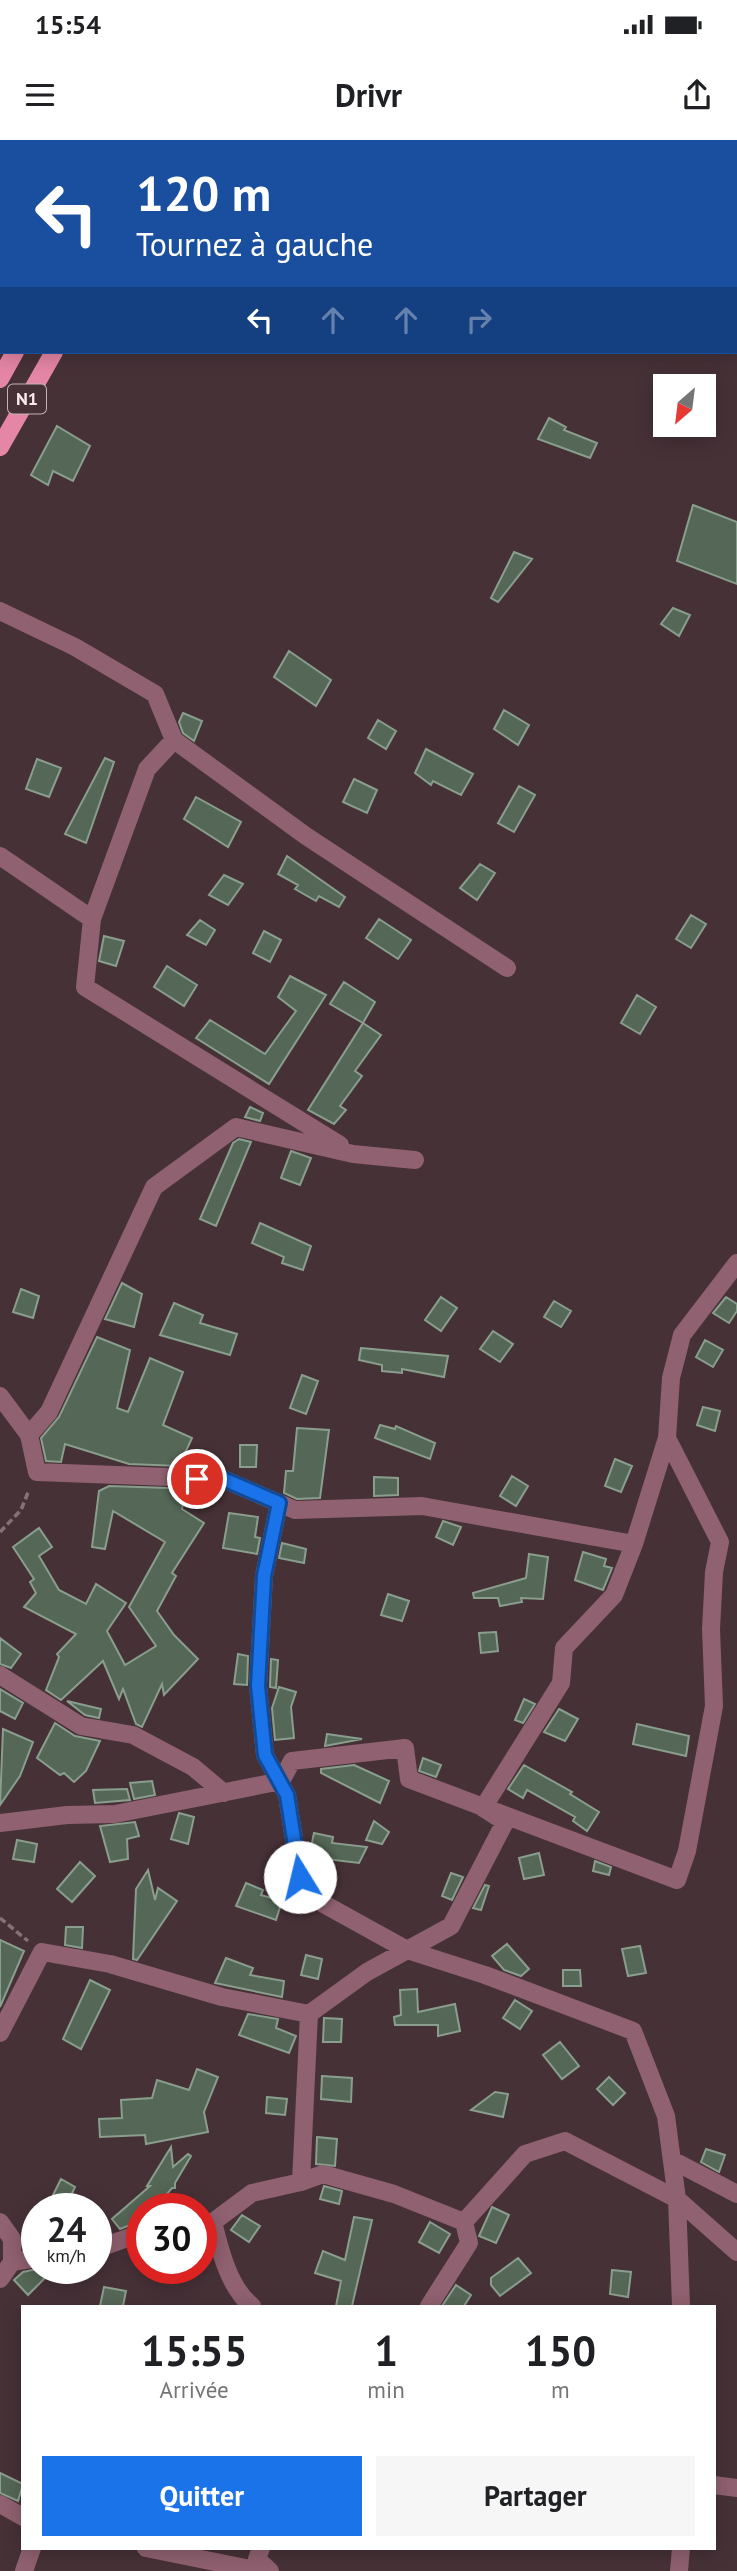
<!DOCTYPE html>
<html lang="fr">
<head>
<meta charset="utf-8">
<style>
	:root { --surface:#fff; --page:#f6f6f6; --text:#202124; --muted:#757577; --accent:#1a73e8 }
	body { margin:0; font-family:"PT Sans",sans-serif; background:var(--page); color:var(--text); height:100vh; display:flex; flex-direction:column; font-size:26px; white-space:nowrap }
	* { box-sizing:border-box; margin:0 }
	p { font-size:23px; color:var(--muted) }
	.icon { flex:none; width:38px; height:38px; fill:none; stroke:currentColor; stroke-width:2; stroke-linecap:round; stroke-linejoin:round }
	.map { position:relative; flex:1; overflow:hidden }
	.panel { position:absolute; left:21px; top:2165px; width:695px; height:245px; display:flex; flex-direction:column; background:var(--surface); border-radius:0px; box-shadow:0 4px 18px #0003 }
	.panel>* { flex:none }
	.top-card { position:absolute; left:0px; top:0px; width:738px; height:214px; box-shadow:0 4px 18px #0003; background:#1a4fa0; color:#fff; overflow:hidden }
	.needle { width:46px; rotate:208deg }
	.tools { position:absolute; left:653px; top:234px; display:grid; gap:14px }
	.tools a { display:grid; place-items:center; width:63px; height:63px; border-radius:0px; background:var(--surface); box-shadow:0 4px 18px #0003; font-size:35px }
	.speed { position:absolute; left:21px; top:2053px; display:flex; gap:14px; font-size:35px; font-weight:700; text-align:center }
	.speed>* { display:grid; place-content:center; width:91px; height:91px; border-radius:50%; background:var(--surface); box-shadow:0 4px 18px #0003; line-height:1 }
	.speed small { font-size:18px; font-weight:400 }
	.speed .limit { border:10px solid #d22; background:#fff; color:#111 }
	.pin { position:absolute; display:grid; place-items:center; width:60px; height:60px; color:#fff; margin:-30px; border:4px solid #fff; border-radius:50%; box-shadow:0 2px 7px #0007 }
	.me { position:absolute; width:77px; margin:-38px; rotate:351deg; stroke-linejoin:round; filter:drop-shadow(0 0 5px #0008) }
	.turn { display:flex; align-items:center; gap:24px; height:147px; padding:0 21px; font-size:32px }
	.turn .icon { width:91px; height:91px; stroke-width:2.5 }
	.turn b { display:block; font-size:49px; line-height:60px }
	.lanes { display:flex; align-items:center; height:66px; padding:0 21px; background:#0003; justify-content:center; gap:35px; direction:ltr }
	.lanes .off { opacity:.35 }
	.eta { display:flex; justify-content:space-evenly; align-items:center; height:119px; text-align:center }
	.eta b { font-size:42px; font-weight:800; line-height:49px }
	.button { display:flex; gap:14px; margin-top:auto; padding:14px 21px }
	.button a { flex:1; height:80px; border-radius:0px; background:var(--accent); color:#fff; font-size:28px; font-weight:800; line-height:80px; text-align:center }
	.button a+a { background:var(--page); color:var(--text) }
	.status { display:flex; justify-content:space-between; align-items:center; height:49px; padding:0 35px; background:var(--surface); direction:ltr }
	.status svg { height:19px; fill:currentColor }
	header { display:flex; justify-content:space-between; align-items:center; height:91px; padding:0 21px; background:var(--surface); font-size:32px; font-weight:800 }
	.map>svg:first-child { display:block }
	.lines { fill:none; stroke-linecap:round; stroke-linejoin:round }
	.stream { stroke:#461127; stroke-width:6 }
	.river { stroke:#461127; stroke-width:38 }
	.building { fill:#556757; stroke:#8a9e8d; stroke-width:2 }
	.path { stroke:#857278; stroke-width:3.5; stroke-dasharray:7 3.5; stroke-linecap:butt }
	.minor { stroke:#906170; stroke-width:18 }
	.primary { stroke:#e586a6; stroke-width:18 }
	.route-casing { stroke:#114b97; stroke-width:18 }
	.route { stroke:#1a73e8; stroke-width:12 }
	.labels { text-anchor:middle; stroke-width:7; stroke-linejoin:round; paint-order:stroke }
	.shield { fill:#463137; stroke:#c3b2b7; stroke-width:2 }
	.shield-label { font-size:18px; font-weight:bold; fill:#f9eaee }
</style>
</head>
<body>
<div class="status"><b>15:54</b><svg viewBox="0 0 49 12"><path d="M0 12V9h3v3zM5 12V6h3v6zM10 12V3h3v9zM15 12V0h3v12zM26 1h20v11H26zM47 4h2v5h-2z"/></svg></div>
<header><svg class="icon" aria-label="menu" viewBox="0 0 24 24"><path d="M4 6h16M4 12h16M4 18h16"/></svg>Drivr<svg class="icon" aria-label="share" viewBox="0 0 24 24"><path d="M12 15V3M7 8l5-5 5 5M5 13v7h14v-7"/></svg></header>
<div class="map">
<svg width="737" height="2431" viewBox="0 0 737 2431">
	<rect width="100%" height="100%" fill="#463137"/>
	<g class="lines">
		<path class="stream" d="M542 0 554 2"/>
		<path class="river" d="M691 0 692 2"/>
	</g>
	<path class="building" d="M549 278 566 287 564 290 597 303 590 318 538 299Z
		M57 286 90 306 73 341 53 331 48 345 31 335Z
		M693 365 737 382V444L677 421Z
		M514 412 532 419 498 462 491 458Z
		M673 468 690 475 679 496 661 484Z
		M289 511 331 540 316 566 274 537Z
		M504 570 529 585 518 605 494 589Z
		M183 573 202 581 194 601 183 593 179 582Z
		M378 580 396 591 386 609 368 598Z
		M426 609 473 634 461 655 433 641 431 645 415 633Z
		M105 618 114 622 86 703 65 694Z
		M37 619 61 628 49 657 26 649Z
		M354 639 377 650 367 673 343 662Z
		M519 646 535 655 514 692 498 683Z
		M196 657 241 682 228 707 184 679Z
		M287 716 345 757 339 767 319 756 316 761 295 749 298 745 278 734Z
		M480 724 495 733 477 760 460 748Z
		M224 735 243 744 228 765 209 755Z
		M691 775 706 784 691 808 676 799Z
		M379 779 411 800 398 819 366 798Z
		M200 780 215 790 206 805 187 795Z
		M264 791 281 800 270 822 253 813Z
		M104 796 124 801 116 826 99 821Z
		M167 826 197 845 184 866 154 847Z
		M290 836 326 855 269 944 196 898 210 880 265 914 296 871 278 857Z
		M344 842 375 862 363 883 330 864Z
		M637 855 656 867 640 894 621 883Z
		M363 883 381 895 355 931 362 936 340 966 346 970 334 984 308 970Z
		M250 967 263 973 260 981 245 977Z
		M239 999 251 1002 216 1086 200 1079 233 1003Z
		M291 1011 311 1018 300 1045 281 1038Z
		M260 1083 311 1106 303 1130 282 1123 284 1117 252 1103Z
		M122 1143 142 1154 134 1187 105 1179Z
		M21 1149 39 1156 33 1178 13 1172Z
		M441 1157 457 1168 441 1191 425 1180Z
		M726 1157 737 1164V1171L729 1183 713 1173Z
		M554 1161 571 1171 561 1187 544 1177Z
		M174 1163 203 1175 200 1183 237 1194 230 1215 160 1195Z
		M493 1191 513 1204 500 1222 480 1209Z
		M97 1197 130 1210 117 1268 128 1272 150 1218 183 1232 163 1285 192 1298 179 1326 129 1324 65 1304 61 1322 46 1321 41 1298 59 1277Z
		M705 1200 723 1210 713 1227 696 1217Z
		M361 1208 448 1216 444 1237 402 1229V1233L382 1231V1225L359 1220Z
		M302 1235 318 1241 306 1274 290 1268Z
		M703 1267 720 1271 715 1291 697 1285Z
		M380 1285 395 1289 396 1286 435 1303 430 1319 375 1298Z
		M297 1288 329 1290 320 1358 297 1359 284 1353 286 1331H293Z
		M240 1305H257L256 1327H240Z
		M615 1319 632 1326 621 1352 605 1346Z
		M512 1336 528 1346 516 1366 500 1356Z
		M374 1337 398 1338V1355L374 1356Z
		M109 1346 169 1348 185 1353 182 1369 204 1383 172 1433 176 1436 157 1471 174 1495 198 1519 164 1555 162 1544 142 1587 136 1584 123 1549 119 1559 103 1521 61 1560 46 1550 59 1517 57 1514 76 1494 24 1467 36 1453 30 1442 34 1439 13 1407 39 1388 52 1407 39 1416 59 1450 86 1464 96 1444 126 1463 107 1491 125 1525 156 1506 129 1467 165 1402 113 1371 105 1409 92 1407 99 1351Z
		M229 1373 258 1377 255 1397 260 1398 257 1414 223 1408Z
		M443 1381 461 1387 453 1405 436 1397Z
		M282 1403 306 1409 304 1423 279 1418Z
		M583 1412 606 1419 604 1426 612 1428 603 1450 575 1440Z
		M529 1414 548 1417 543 1459 521 1458 522 1462 500 1466 498 1458H474L473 1453 526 1438Z
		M388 1454 409 1461 402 1481 381 1475Z
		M496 1492 498 1511 481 1513 479 1493Z
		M0 1498 21 1514 11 1528 0 1524Z
		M238 1514 248 1516 247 1545 234 1544Z
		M271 1519 278 1520 276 1548 270 1547Z
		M279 1547 296 1552 291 1567 294 1598 275 1600 272 1568Z
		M0 1549 23 1563 15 1579 0 1571Z
		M524 1559 535 1564 523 1583 515 1580Z
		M67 1561 101 1569 99 1578 85 1575Z
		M559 1569 578 1579 565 1601 544 1592Z
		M55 1583 75 1596 100 1601 86 1631 74 1642 64 1633 60 1635 37 1618Z
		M637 1584 689 1596 686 1616 633 1604Z
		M3 1589 33 1602 20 1636 0 1665Z
		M327 1594 362 1599 325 1606Z
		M423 1618 441 1625 436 1637 419 1631Z
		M354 1625 389 1641 380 1663 321 1633V1629Z
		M524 1625 572 1652 570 1654 599 1672 587 1691 573 1681 575 1677 527 1650 523 1658 508 1649Z
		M152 1641 155 1655 134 1659 130 1643Z
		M127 1649 130 1660 95 1663 93 1650Z
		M179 1673 194 1677 188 1704 171 1699Z
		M374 1681 389 1692 382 1704 366 1700Z
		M135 1682 139 1696 127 1699 128 1719 110 1722 100 1686Z
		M314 1693 333 1697 332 1703 367 1707 359 1723 309 1717Z
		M17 1700 37 1704 34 1722 13 1719Z
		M539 1713 544 1735 524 1739 519 1718Z
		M595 1721 611 1727 609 1735 593 1731Z
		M80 1722 95 1736 72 1762 57 1749Z
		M148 1730 155 1760 158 1748 177 1761 137 1820 133 1819 136 1749Z
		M451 1733 463 1737 452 1760 442 1756Z
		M246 1743 263 1750 261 1755 282 1761 276 1780 236 1766Z
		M485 1745 489 1746 481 1770 473 1768Z
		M66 1787H83L82 1808 65 1805Z
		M0 1800 24 1811 0 1867Z
		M507 1804 529 1829 521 1836 504 1830 492 1816Z
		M640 1806 646 1833 628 1836 622 1809Z
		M306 1815 322 1819 318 1839 301 1835Z
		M226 1818 253 1828 250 1835 284 1841 282 1857 215 1843Z
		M563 1830H580L581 1846H563Z
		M90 1840 110 1850 81 1909 63 1899Z
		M417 1849 418 1872 455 1864 460 1891 438 1896V1885H395L394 1877 401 1875 400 1850Z
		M515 1860 532 1871 520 1889 503 1878Z
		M248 1874 278 1879 276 1888 296 1896 289 1913 239 1895Z
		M324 1878 342 1879 341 1902H323Z
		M560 1902 579 1926 562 1939 543 1915Z
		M197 1929 218 1937 204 1972 208 1992 146 2004 145 1995 100 1997 99 1979 122 1978 121 1960 152 1958 157 1940 189 1950Z
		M322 1936 352 1938 351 1962 321 1959Z
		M609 1937 625 1953 613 1965 597 1949Z
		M495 1952 508 1954 503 1977 471 1970Z
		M267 1957 287 1959 285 1975 266 1973Z
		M317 1997 337 1999 335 2026 316 2024Z
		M171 2007 173 2027 188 2014 191 2016 175 2043V2048H172L155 2068H142V2079L138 2082 120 2089 112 2079 150 2046H147Z
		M706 2009 725 2015 719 2032 701 2022Z
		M61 2039 75 2047 68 2062 53 2055Z
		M324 2046 342 2051 339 2064 320 2059Z
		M492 2067 509 2075 496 2103 479 2096Z
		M242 2075 260 2086 249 2102 231 2090Z
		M354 2077 372 2080 352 2166H336L341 2141 315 2133 323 2111 345 2120Z
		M430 2082 450 2094 439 2113 419 2102Z
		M518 2118 531 2133 500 2156 491 2145V2138Z
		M42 2128H55L28 2155 14 2140 23 2132Z
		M612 2130 631 2132 628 2157 610 2154Z
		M456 2145 471 2155 464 2166H442Z
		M104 2147 126 2151 123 2166H100Z
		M0 2333 23 2344 18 2361 0 2353Z"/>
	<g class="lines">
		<path class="path" d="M0 1392 21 1370 29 1350
			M0 1778 28 1801"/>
		<path class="minor" d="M0 471 75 507 155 554 174 600 306 696 507 828
			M0 716 92 779 85 847 340 1005
			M92 779 147 629 174 600
			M0 1256 29 1295 37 1332 223 1339 295 1370 422 1366 634 1404 667 1298 671 1238 682 1195 737 1123
			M29 1295 49 1272 154 1047 236 987 353 1014 415 1020
			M279 1363 264 1436 258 1546 265 1615 287 1655 300 1737 322 1763 407 1810 485 1835 633 1891 666 1976 677 2059 681 2166
			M0 1535 81 1586 133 1595 193 1627 224 1653
			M0 1683 67 1675 115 1674 281 1641 292 1621 405 1608 409 1639 677 1740 687 1711 714 1566 711 1489 714 1432 720 1402 667 1298
			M0 1893 42 1812 110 1824 222 1857 309 1874
			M672 2020 737 2054
			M301 2042 323 2034 394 2054 464 2082 525 2014 565 2001 677 2059 737 2112
			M0 2082 12 2099V2122
			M96 2109 142 2093
			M0 2139 12 2122 37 2118
			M252 2166C229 2148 220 2110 213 2082L252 2053 301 2042 309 1874 367 1832 451 1786 505 1682 483 1668 561 1543 564 1508 614 1455 634 1404
			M429 2166 469 2103 464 2082
			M714 2345 737 2348
			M0 2364 23 2377
			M146 2408 260 2431
			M261 2408 257 2419 270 2431
			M24 2431 32 2408
			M679 2431 681 2408"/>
		<path class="primary" d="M131 2 132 0
			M173 2 174 0
			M0 239 15 212
			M0 307 54 212"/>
	</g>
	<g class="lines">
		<defs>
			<path id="route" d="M197 1339H223L279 1363 264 1436 258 1546 265 1615 287 1655 300 1737"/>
		</defs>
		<use href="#route" class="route-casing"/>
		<use href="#route" class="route"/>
	</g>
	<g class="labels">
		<rect class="shield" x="8" y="244.5" width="38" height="29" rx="5"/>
		<g class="shield-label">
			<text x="27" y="265">N1</text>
		</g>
	</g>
</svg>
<div class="tools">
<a><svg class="needle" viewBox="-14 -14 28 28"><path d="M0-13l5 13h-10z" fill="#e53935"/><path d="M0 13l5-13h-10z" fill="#757577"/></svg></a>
</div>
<div class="speed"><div>24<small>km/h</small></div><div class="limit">30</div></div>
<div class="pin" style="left:197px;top:1339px;background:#d93025"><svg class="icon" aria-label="arrive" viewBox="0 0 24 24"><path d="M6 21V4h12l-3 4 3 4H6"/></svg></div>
<svg class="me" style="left:300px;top:1737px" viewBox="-20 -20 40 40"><circle r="19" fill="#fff"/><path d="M0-13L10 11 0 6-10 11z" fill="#1a73e8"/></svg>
<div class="top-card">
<div class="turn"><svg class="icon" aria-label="left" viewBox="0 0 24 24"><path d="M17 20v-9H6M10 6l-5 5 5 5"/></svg><div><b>120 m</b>Tournez à gauche</div></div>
<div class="lanes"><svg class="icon" aria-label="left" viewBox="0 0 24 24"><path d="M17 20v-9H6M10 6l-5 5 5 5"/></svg><svg class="icon off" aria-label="ahead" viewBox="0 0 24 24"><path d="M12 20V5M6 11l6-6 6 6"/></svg><svg class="icon off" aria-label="ahead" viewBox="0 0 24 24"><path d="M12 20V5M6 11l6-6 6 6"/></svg><svg class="icon off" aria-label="right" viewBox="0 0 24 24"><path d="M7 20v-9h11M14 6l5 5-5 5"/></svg></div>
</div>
<section class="panel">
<div class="eta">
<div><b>15:55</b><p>Arrivée</p></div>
<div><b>1</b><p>min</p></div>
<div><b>150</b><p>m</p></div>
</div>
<div class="button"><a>Quitter</a><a>Partager</a></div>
</section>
</div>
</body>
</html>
